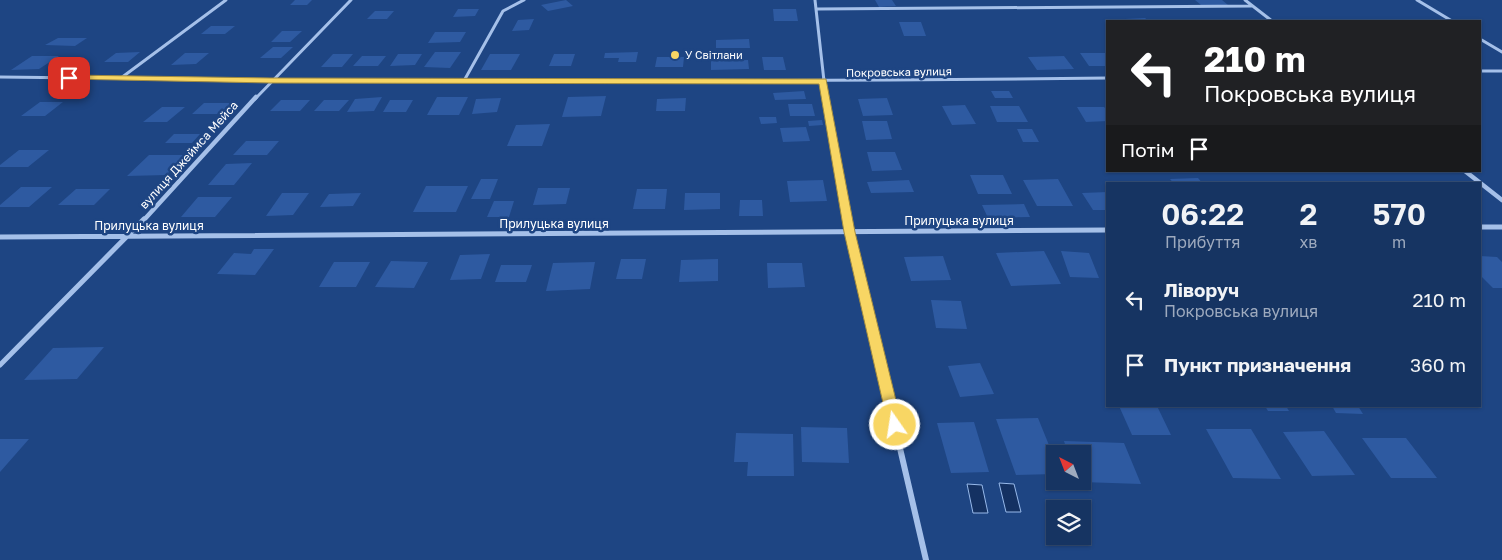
<!DOCTYPE html>
<html lang="uk">
<head>
<meta charset="utf-8">
<style>
	:root { --surface:#163462; --page:#1f3c68; --text:#f1f3f6; --muted:#9eaabe; --line:#354f77 }
	body { margin:0; font-family:"Golos Text",sans-serif; background:var(--page); color:var(--text); height:100vh; display:flex; flex-direction:column; font-size:19px; white-space:nowrap }
	* { box-sizing:border-box; margin:0 }
	p { font-size:16px; color:var(--muted) }
	.icon { flex:none; width:28px; height:28px; fill:none; stroke:currentColor; stroke-width:2; stroke-linecap:round; stroke-linejoin:round }
	.map { position:relative; flex:1; overflow:hidden }
	.side { position:absolute; left:1106px; top:182px; width:375px; height:225px; display:flex; flex-direction:column; background:var(--surface); border-radius:0px; box-shadow:0 1px 4px #0004,0 0 0 1px var(--line) }
	.side>* { flex:none }
	.hud { position:absolute; left:1106px; top:20px; width:375px; height:152px; border-radius:0px; box-shadow:0 1px 4px #0004,0 0 0 1px var(--line); background:#202124; color:#fff; overflow:hidden }
	.needle { width:32px; rotate:318deg }
	.fabs { position:absolute; left:1046px; top:445px; display:grid; gap:10px }
	.fabs a { display:grid; place-items:center; width:45px; height:45px; border-radius:0px; background:var(--surface); box-shadow:0 1px 4px #0004,0 0 0 1px var(--line); font-size:25px }
	.pin { position:absolute; display:grid; place-items:center; width:42px; height:42px; color:#fff; margin:-21px; border-radius:10px; box-shadow:0 2px 8px #0006 }
	.me { position:absolute; width:55px; margin:-28px; rotate:347deg; stroke-linejoin:round; filter:drop-shadow(0 0 4px #0008) }
	.turn { display:flex; align-items:center; gap:18px; height:105px; padding:0 15px; font-size:22px }
	.turn .icon { width:65px; height:65px; stroke-width:2.5 }
	.turn b { display:block; font-size:35px; line-height:42px }
	.then { display:flex; align-items:center; height:48px; padding:0 15px; background:#0003; gap:10px; font-size:19px }
	.eta { display:flex; justify-content:space-evenly; align-items:center; height:85px; text-align:center }
	.eta b { font-size:30px; font-weight:600; line-height:35px }
	ul { padding:0; list-style:none }
	li { display:flex; align-items:center; gap:15px; height:65px; padding:0 15px }
	li div { flex:1 }
	li b { display:block; font-size:19px }
	li em { font-style:normal }
	.map>svg:first-child { display:block }
	.water { fill:#143162; stroke:#98baeb }
	.building { fill:#2e5aa1 }
	.lines { fill:none; stroke-linecap:round; stroke-linejoin:round }
	.street-far3 { stroke:#a5c0e9; stroke-width:3 }
	.street-far2 { stroke:#a5c0e9; stroke-width:4.5 }
	.street-far1 { stroke:#a5c0e9; stroke-width:5 }
	.street { stroke:#a5c0e9; stroke-width:6 }
	.route { fill:#f8d664; stroke:#a18b41 }
	.poi-dot { fill:#f8d664; stroke:#1e4583; stroke-width:2 }
	.labels { text-anchor:middle; stroke-width:5; stroke-linejoin:round; paint-order:stroke }
	.far-poi-label { font-size:11px; fill:#fff; stroke:#1e4583; text-anchor:start }
	.far-street-label { font-size:11px; fill:#fff; stroke:#1e4583 }
	.street-label { font-size:12px; fill:#fff; stroke:#1e4583 }
</style>
</head>
<body>
<div class="map">
<svg width="1502" height="560" viewBox="0 0 1502 560">
	<rect width="100%" height="100%" fill="#1e4583"/>
	<path class="water" d="M999 483 1014 484 1021 512H1006Z
		M967 484 982 485 988 513H973Z"/>
	<path class="building" d="M295 0H312L307 5H290Z
		M566 0 573 6 548 11 541 5Z
		M875 0H892L896 6 879 7Z
		M1195 0H1222L1228 5H1201Z
		M458 9H479L475 16 453 17Z
		M773 9H796L798 21H774Z
		M375 11H394L387 19H367Z
		M1145 18 1149 21H1128L1125 19Z
		M534 19 529 30 512 31 518 20Z
		M899 22H921L926 36H904Z
		M211 26H235L225 34H201Z
		M282 31H302L290 42H271Z
		M435 32H466L460 42 428 43Z
		M58 38H87L75 46 45 45Z
		M749 39 750 48H716V40Z
		M273 47H293L281 58H260Z
		M140 52 128 62H104L116 53Z
		M435 52H461L450 68 424 67Z
		M638 52 636 62H618L619 58H604L605 53Z
		M185 53H209L196 64 171 65Z
		M1080 53H1106L1108 66H1089Z
		M333 54H353L342 67H321Z
		M398 54H422L415 65 390 66Z
		M490 54H520L511 70H481Z
		M554 54H575L571 66H549Z
		M32 56H59L39 69 11 70Z
		M362 56H386L378 66H353Z
		M1064 56 1074 69 1037 70 1028 57Z
		M657 57H684L683 67H655Z
		M762 57H783L786 70H764Z
		M748 60 749 69 711 70V61Z
		M804 91 806 99 775 100 773 93Z
		M991 91H1009L1013 98H995Z
		M606 96 601 116 562 117 568 97Z
		M382 97 374 111 347 112 355 99Z
		M437 97H468L459 115H427Z
		M501 98 497 112 472 114 476 99Z
		M686 98 685 111H656L657 99Z
		M887 98 893 115 863 116 858 99Z
		M281 100H310L300 111H270Z
		M324 100H349L339 111H314Z
		M390 100H413L406 112H383Z
		M40 102H63L45 116H21Z
		M204 103H236L225 114H192Z
		M788 104H812L815 116H790Z
		M965 105 976 124 952 125 942 106Z
		M990 106H1019L1028 122H997Z
		M162 107H185L167 122H143Z
		M1077 107H1104L1108 111V121L1086 122Z
		M759 117H776L777 123 761 124Z
		M822 120 823 125 809 126 808 121Z
		M862 121H887L892 139 866 140Z
		M550 124 542 146H507L516 125Z
		M806 127 810 141 783 142 780 128Z
		M1017 129H1032L1039 142H1023Z
		M174 134H200L192 143H165Z
		M246 141H279L267 155H233Z
		M19 150H49L28 167H0V165Z
		M867 152H895L902 170 872 171Z
		M149 155H186L166 175 127 176Z
		M252 163 234 185H208L226 164Z
		M970 175H1003L1012 194H978Z
		M1198 178 1203 184H1174L1170 179Z
		M481 179H498L490 199H471Z
		M1058 179 1073 206H1037L1023 180Z
		M823 180 827 201 790 202 787 181Z
		M909 180 914 192 871 193 867 182Z
		M426 186H468L456 212H413Z
		M21 187H52L29 207H0V205Z
		M538 188H570L566 204 533 205Z
		M76 189H110L94 205H58Z
		M637 189H667L665 209H633Z
		M1108 192V210H1093L1082 193Z
		M282 193H309L293 215 266 216Z
		M361 193 353 206 320 207 329 194Z
		M685 193H720V209L684 210Z
		M198 197H232L215 217H181Z
		M740 200H762L763 216H739Z
		M494 201H514L509 217H487Z
		M1024 204 1030 217 988 218 982 205Z
		M254 249H274L255 275 217 274 234 253 251 254Z
		M1044 251 1061 284 1011 286 996 253Z
		M1061 251 1089 253 1099 278 1070 277Z
		M490 254 481 279 450 280 460 255Z
		M943 256 951 280 911 281 904 257Z
		M1480 256 1497 257 1502 262V288H1493L1480 275Z
		M621 259H646L642 279H616Z
		M718 259V281L679 282 681 260Z
		M391 261 428 262 414 288 375 287Z
		M334 262H370L356 287H319Z
		M595 262 590 289 546 291 553 263Z
		M767 263H802L805 287 768 288Z
		M501 265H532L526 282H495Z
		M931 300 961 301 967 329 936 328Z
		M104 347 77 379 24 380 53 348Z
		M980 363 994 394 960 397 948 366Z
		M1119 406H1157L1171 435H1132Z
		M1265 406H1286L1289 411H1268Z
		M1332 406H1358L1363 414 1336 413Z
		M1038 418 1055 460V474L1016 475 996 419Z
		M974 422 989 472 951 473 937 423Z
		M801 427 847 428 849 463 802 462Z
		M1206 429H1251L1281 479 1233 478Z
		M1324 431 1355 475 1312 476 1283 432Z
		M736 433 793 434 794 476H747L748 462H734Z
		M1362 438H1406L1437 478H1391Z
		M0 439H29L0 472Z
		M1064 441 1124 443 1141 484 1082 482V454H1068Z"/>
	<g class="lines">
		<path class="street-far3" d="M815 0 826 99
			M1245 0 1272 21
			M1417 0 1452 21
			M817 9 1252 6
			M1480 39 1502 52
			M1480 71H1502
			M0 77C369 82 739 82 1108 78
			M121 78 226 0
			M465 79 503 11 524 0
			M255 99 351 0"/>
		<path class="street-far2" d="M826 97 848 221
			M1465 171 1502 200
			M143 221 256 97"/>
		<path class="street-far1" d="M848 219 882 372
			M1480 227H1502
			M0 237 1108 230
			M0 365 144 219"/>
		<path class="street" d="M882 371 926 560"/>
	</g>
	<path class="route" d="M69 75 271 78 826 79 855 232 902 425 900 429 895 430 890 429 888 425 844 232 819 84 271 83 66 79V76Z"/>
	<circle class="poi-dot" cx="675" cy="55" r="5"/>
	<g class="labels">
		<g class="far-poi-label">
			<text x="685" y="59">У Світлани</text>
		</g>
		<g class="far-street-label">
			<text transform="translate(899 72) rotate(-1)" y="4">Покровська вулиця</text>
		</g>
		<g class="street-label">
			<text transform="translate(189 155) rotate(-48)" y="4">вулиця Джеймса Мейса</text>
			<text x="959" y="225">Прилуцька вулиця</text>
			<text x="554" y="228">Прилуцька вулиця</text>
			<text x="149" y="230">Прилуцька вулиця</text>
		</g>
	</g>
</svg>
<div class="fabs">
<a><svg class="needle" viewBox="-14 -14 28 28"><path d="M0-13l5 13h-10z" fill="#e53935"/><path d="M0 13l5-13h-10z" fill="#9eaabe"/></svg></a>
<a><svg class="icon" aria-label="layers" viewBox="0 0 24 24"><path d="M12 4l9 5-9 5-9-5zM3 14l9 5 9-5"/></svg></a>
</div>
<div class="pin" style="left:69px;top:78px;background:#d93025"><svg class="icon" aria-label="arrive" viewBox="0 0 24 24"><path d="M6 21V4h12l-3 4 3 4H6"/></svg></div>
<svg class="me" style="left:895px;top:425px" viewBox="-20 -20 40 40"><circle r="17" fill="#f8d664" stroke="#fff" stroke-width="3"/><path d="M0-11L8 9 0 5-8 9z" fill="#fff"/></svg>
<div class="hud">
<div class="turn"><svg class="icon" aria-label="left" viewBox="0 0 24 24"><path d="M17 20v-9H6M10 6l-5 5 5 5"/></svg><div><b>210 m</b>Покровська вулиця</div></div>
<div class="then">Потім<svg class="icon" aria-label="arrive" viewBox="0 0 24 24"><path d="M6 21V4h12l-3 4 3 4H6"/></svg></div>
</div>
<section class="side">
<div class="eta">
<div><b>06:22</b><p>Прибуття</p></div>
<div><b>2</b><p>хв</p></div>
<div><b>570</b><p>m</p></div>
</div>
<ul>
<li><svg class="icon" aria-label="left" viewBox="0 0 24 24"><path d="M17 20v-9H6M10 6l-5 5 5 5"/></svg><div><b>Ліворуч</b><p>Покровська вулиця</p></div><em>210 m</em></li>
<li><svg class="icon" aria-label="arrive" viewBox="0 0 24 24"><path d="M6 21V4h12l-3 4 3 4H6"/></svg><div><b>Пункт призначення</b></div><em>360 m</em></li>
</ul>
</section>
</div>
</body>
</html>
